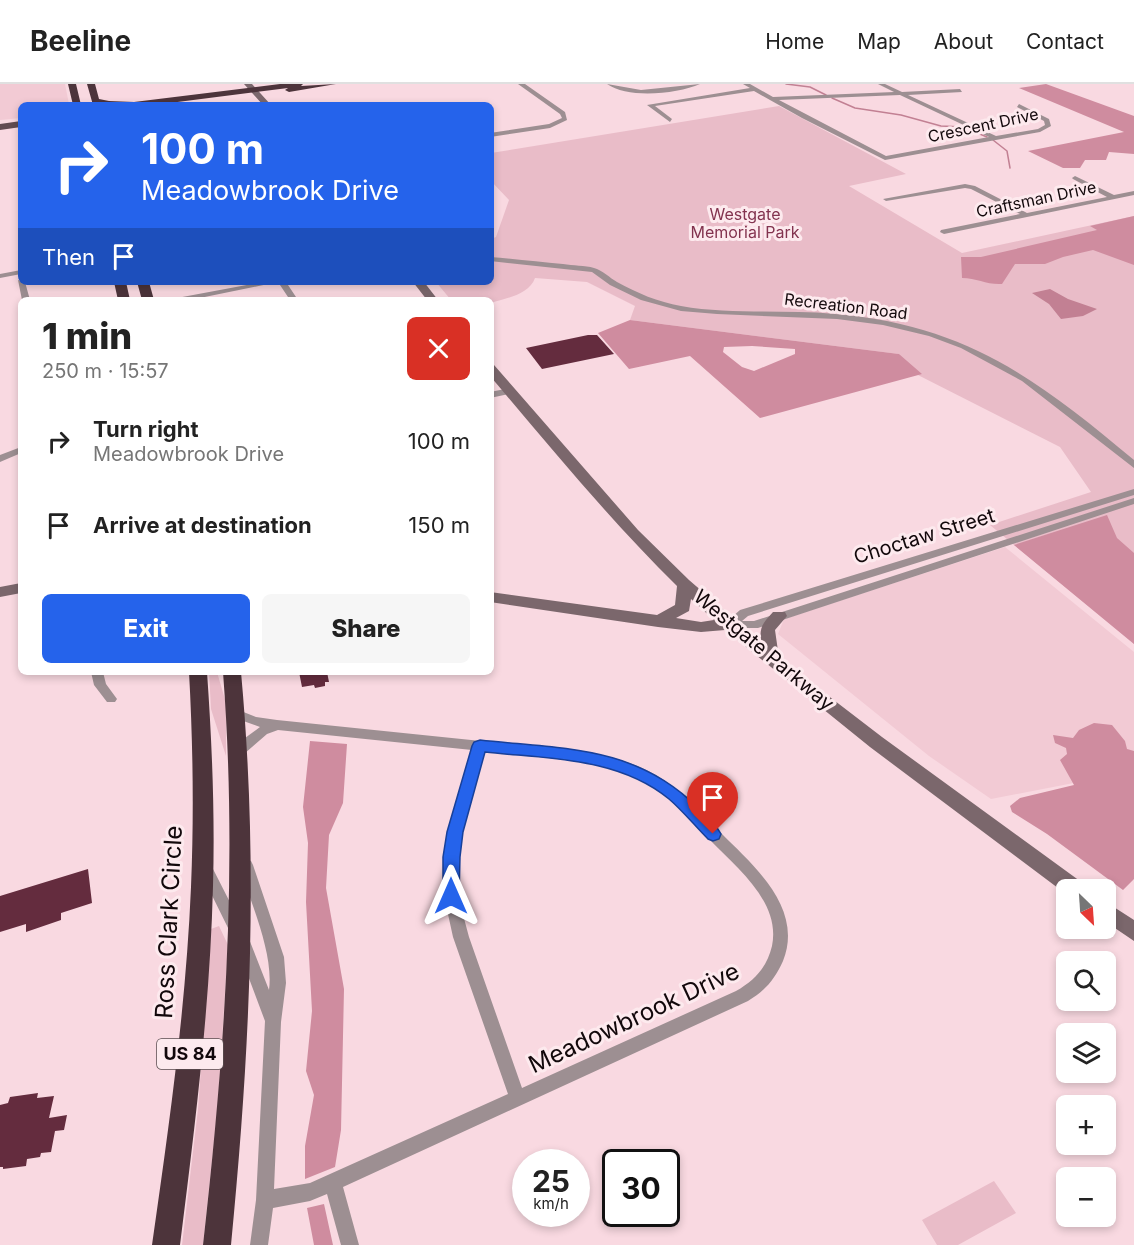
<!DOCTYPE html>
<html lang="en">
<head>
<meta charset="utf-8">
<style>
	:root { --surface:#fff; --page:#f6f6f6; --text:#222; --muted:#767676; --line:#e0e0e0; --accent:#2563eb }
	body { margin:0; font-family:Inter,sans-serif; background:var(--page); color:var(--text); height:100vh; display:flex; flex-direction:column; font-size:22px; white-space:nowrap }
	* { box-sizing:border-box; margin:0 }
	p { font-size:20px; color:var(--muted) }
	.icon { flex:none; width:33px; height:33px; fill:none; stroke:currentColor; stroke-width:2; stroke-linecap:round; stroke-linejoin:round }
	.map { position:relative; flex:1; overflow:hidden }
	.sheet { position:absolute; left:18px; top:213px; width:476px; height:378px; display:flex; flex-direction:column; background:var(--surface); border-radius:9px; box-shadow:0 3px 9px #0003 }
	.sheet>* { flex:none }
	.top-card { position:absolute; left:18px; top:18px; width:476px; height:183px; border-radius:9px; box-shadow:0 3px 9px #0003; background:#2563eb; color:#fff; overflow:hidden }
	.needle { width:39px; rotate:155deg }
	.buttons { position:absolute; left:1056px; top:795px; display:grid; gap:12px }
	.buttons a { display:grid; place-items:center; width:60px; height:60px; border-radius:9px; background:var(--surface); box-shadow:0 3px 9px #0003; font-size:30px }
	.speed { position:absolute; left:512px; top:1065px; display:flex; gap:12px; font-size:30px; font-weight:700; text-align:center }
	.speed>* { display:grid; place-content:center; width:78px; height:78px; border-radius:50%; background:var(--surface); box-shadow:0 3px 9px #0003; line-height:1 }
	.speed small { font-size:15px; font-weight:400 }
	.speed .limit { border:3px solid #111; border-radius:9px; background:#fff; color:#111 }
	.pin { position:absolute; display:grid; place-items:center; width:51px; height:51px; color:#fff; margin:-62px -26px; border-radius:50% 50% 50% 0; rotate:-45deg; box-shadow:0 0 6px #0007 }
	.pin .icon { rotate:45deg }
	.me { position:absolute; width:66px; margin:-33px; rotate:0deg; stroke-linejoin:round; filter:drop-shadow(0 0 4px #0008) }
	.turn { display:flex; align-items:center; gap:21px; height:126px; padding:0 24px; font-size:27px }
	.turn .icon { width:78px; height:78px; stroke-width:2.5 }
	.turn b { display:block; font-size:42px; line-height:51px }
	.then { display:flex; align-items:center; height:57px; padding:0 24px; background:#0003; gap:12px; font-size:22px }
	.round { display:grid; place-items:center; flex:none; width:63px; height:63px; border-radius:9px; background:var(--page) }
	.headline { display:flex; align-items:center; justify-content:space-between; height:102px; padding:0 24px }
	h1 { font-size:36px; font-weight:800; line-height:45px }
	.cta { display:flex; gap:12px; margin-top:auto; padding:12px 24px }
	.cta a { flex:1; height:69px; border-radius:9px; background:var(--accent); color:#fff; font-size:24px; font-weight:800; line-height:69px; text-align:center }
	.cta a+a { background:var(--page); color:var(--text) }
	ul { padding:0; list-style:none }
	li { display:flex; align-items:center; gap:18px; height:84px; padding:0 24px }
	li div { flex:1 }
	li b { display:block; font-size:22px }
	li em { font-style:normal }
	header { display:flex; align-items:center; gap:36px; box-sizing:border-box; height:84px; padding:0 30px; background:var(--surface); border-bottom:2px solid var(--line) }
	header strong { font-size:28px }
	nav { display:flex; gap:33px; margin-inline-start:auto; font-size:21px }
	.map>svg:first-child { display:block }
	.built { fill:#f2cad4 }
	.green { fill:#e9bcc8 }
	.forest { fill:#cf8c9f; fill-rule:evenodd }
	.water { fill:#c28093 }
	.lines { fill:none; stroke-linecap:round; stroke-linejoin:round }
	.stream { stroke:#c28093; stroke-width:1.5 }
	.building { fill:#642c3e }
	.street { fill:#9d8f92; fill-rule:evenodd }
	.secondary { fill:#7b676c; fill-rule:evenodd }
	.primary { fill:#624c52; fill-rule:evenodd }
	.highway { fill:#4d343b; fill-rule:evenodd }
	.route { fill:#2563eb; stroke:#184099; stroke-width:1.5 }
	.labels { text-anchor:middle; stroke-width:6; stroke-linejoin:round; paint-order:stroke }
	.far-street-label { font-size:16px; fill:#12080b; stroke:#fdeaee }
	.far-park-label { font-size:16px; fill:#83334f; stroke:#fdeaee }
	.shield { fill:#fdeaee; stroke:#584c4f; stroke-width:1.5 }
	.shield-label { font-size:18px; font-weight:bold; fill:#12080b }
	.street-label { font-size:20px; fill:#12080b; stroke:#fdeaee }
	.near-street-label { font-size:24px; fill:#12080b; stroke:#fdeaee }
</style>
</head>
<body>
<header>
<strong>Beeline</strong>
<nav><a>Home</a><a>Map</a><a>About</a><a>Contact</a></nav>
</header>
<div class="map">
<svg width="1134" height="1161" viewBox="0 0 1134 1161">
	<rect width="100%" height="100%" fill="#f9d9e1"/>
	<path class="built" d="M0 0H65L69 20 21 21V34L0 36Z
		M1005 463 1134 568V676L1089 696 991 715 929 672 778 550 784 535Z"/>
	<path class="green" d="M779 22 906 90 849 102 962 169 1134 132V560L990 441 1091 408 1060 363 910 287 899 270 630 236 635 222 587 198 535 194C529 211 506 214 491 219L490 216H451L436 198H490L491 155 496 153 509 116 491 97V69Z
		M209 588H217L226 619V672L211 625Z
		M219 842 228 861 218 1019 203 1161H182L198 1025 211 845Z
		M994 1097 1016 1129 958 1161H937L922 1136Z"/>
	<path class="forest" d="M1046 0 1134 32V70L1109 68 1106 76H1085L1080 84H1063L1028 67 1124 48 1019 4Z
		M1134 132V181L1093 166 1063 173 1045 180H1015L1002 200C987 201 977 194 962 194L961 173H981L1097 146 1090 142Z
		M630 236 899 270 922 290 760 334 690 272 629 285 598 249ZM752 262 795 265V270L754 287 742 283 723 268 724 263Z
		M1107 431 1117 454 1134 469V560L1014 461Z
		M1094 639 1112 641 1125 657 1127 665 1134 667V795L1123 806 1047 750 1012 728 1010 722 1020 714 1074 701 1060 676 1067 670 1066 664 1055 659 1053 651 1073 654 1079 646Z
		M310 657 347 660 343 719 329 751 326 804 344 905 341 1046 335 1083 305 1095V1062L314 1011 306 987 312 927 306 818 308 759 303 723Z
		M324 1120 333 1161H314L307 1124Z"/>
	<path class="water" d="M1050 205 1068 215 1097 225 1083 232 1061 235 1049 220 1032 209Z"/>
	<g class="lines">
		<path class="stream" d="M786 0 810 3 826 11
			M832 14 855 24 901 31 941 42 963 43 987 53
			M993 56 1007 67 1010 84"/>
	</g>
	<path class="building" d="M588 251H597L614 270 542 285 526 264Z
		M299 588H327L329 598H325V602L315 604 314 601 302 603Z
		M88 785 92 819 61 829V836L26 848V840L0 848V812Z
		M38 1009 37 1014 54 1012 49 1034 67 1031 64 1046 55 1047 51 1068 41 1069 40 1073 27 1075 26 1082 3 1085V1083H0V1021L8 1019 10 1013Z"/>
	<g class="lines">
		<path class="street" d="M518 0H525L565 28 567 36 550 44 490 53V49L549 40 562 34 560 30Z
			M607 0 641 6 700 0C677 10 628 15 607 0Z
			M743 0H750L773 13 894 8 878 0H885L902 8 960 5 962 8 908 11 996 52 1038 45 1045 41 1044 37 1017 23 1019 20 1049 35 1051 42 1040 48 885 76 802 34 754 7 655 22 672 35 670 38 647 21 750 4ZM900 11 989 53 886 72 779 16Z
			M1075 92 1114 111 1134 107V111L944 150 940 148 941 146 1020 130 971 105 965 104 886 117 883 115 965 100 975 102 1027 129 1107 113 1073 95 1072 94Z
			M490 173C515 175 539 178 563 180 573 182 585 181 594 184 602 186 610 194 617 198 637 209 658 218 681 222 731 231 784 225 835 230 966 241 1037 295 1134 376V384L1022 297 961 264 929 252 883 241 837 235 717 230 681 227 641 216 610 201 592 188 490 177Z
			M21 186V190L0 194V190Z
			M18 196 25 198 30 216H22Z
			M262 198H286L298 216H290L278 198 190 216H173L177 214Z
			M510 304 514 307 513 309 490 314V308Z
			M21 363V369L0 378V371Z
			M1134 405V411L748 532 742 537H754L1134 414V420L758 544H730L724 540 740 526Z
			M91 588H103L106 600 117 615 115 618H107L94 601Z
			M236 625 256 633 277 636 577 667C604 671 632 677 656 691 681 706 700 728 721 749 754 782 804 824 783 877 775 895 765 907 748 917L343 1103 359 1161H341L327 1110 310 1117 273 1124 268 1161H250L256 1116 265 937 236 860 239 855 244 853 249 855 269 906C274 869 250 817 239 781L241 777 246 775 251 777 253 781 284 873 286 899 281 938 274 1105 310 1099 508 1010 453 853 444 812 443 792 448 748 472 666 278 646 267 650 244 670H234L233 666 234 662 260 643 232 633 230 630 232 627ZM485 667C531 672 587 672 629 690 662 703 686 731 710 756 737 784 781 818 772 862 767 883 755 896 736 907L522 1004 469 853 458 812 457 792 462 748Z
			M206 779 211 781 241 840 244 845 241 850 236 852 231 850 199 785 201 781Z"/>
		<path class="secondary" d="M244 0H252L271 21H263Z
			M413 198H424L438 216H427Z
			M490 281H494L638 446 689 496 761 558C759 543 763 539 773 528H785L787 532 775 546 779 574 882 653 1084 800 1087 806H1066V810L870 663 725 546 701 548 658 543 490 518V508L657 531 675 521 677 502C610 436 551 364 490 292ZM691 515 714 536 701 538 676 534 689 527Z
			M21 499V509L0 513V503Z
			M1106 818 1134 836V857L1106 838Z"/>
		<path class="primary" d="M21 37V43L0 46V40Z"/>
		<path class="highway" d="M68 0H76L81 21H73Z
			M87 0H95L99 15 109 17 134 18 280 0H303L301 2 336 0 289 8 285 6 288 4 154 21H93Z
			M114 198H126L130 216H118Z
			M137 198H149L154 216H142Z
			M189 588H207C212 659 215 731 213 802 210 922 195 1042 180 1161H152C169 1042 186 923 191 803 194 731 193 660 189 588Z
			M223 588H241C259 783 250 966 231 1161H203C225 966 238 784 223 588Z"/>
	</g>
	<path class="route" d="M480 656C561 665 635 661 697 723 705 731 716 740 721 750L719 755 713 757 708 755C695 742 683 727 669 715 618 673 548 675 485 668L463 748 460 773 459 812 457 817 451 819 445 817 443 812V773L447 748 472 662 474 658Z"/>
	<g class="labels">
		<g class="far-street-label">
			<text transform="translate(983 41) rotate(-12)" y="6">Crescent Drive</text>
			<text transform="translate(1036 115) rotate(-12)" y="6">Craftsman Drive</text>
			<text transform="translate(846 222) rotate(7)" y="6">Recreation Road</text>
		</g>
		<g class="far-park-label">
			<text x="745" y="136">Westgate<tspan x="745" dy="18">Memorial Park</tspan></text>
		</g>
		<rect class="shield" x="157" y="955" width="66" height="30" rx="4.5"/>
		<g class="shield-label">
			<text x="190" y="976">US 84</text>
		</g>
		<g class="street-label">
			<text transform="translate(924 452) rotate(-17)" y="7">Choctaw Street</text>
			<text transform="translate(764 566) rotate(40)" y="7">Westgate Parkway</text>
		</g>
		<g class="near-street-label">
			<text transform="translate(169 838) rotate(-87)" y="8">Ross Clark Circle</text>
			<text transform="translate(634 934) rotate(-25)" y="8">Meadowbrook Drive</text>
		</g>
	</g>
</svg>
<div class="buttons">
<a><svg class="needle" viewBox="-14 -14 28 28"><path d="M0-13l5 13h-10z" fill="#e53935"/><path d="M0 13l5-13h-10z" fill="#767676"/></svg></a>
<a><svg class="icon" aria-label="search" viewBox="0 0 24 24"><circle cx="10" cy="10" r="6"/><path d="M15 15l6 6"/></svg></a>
<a><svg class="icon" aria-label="layers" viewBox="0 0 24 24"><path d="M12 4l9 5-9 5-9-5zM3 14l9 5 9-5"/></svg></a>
<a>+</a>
<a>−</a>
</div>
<div class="speed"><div>25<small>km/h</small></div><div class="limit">30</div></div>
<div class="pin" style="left:713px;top:750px;background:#d93025"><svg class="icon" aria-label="arrive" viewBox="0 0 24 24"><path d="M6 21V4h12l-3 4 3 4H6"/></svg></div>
<svg class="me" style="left:451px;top:812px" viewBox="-20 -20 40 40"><path d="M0-17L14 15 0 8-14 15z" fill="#2563eb" stroke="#fff" stroke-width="4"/></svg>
<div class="top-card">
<div class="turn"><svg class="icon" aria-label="right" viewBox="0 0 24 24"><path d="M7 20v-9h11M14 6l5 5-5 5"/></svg><div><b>100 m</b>Meadowbrook Drive</div></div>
<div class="then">Then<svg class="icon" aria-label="arrive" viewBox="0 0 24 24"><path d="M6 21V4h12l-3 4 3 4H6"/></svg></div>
</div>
<section class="sheet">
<div class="headline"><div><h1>1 min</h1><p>250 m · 15:57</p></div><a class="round" style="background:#d93025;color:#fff"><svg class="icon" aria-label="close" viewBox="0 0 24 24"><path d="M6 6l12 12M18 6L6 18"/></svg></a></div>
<ul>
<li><svg class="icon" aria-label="right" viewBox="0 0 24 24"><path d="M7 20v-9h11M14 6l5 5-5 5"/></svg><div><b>Turn right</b><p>Meadowbrook Drive</p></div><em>100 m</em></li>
<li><svg class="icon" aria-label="arrive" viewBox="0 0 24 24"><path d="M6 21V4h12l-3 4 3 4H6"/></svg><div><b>Arrive at destination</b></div><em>150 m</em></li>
</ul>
<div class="cta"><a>Exit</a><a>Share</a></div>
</section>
</div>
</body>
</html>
